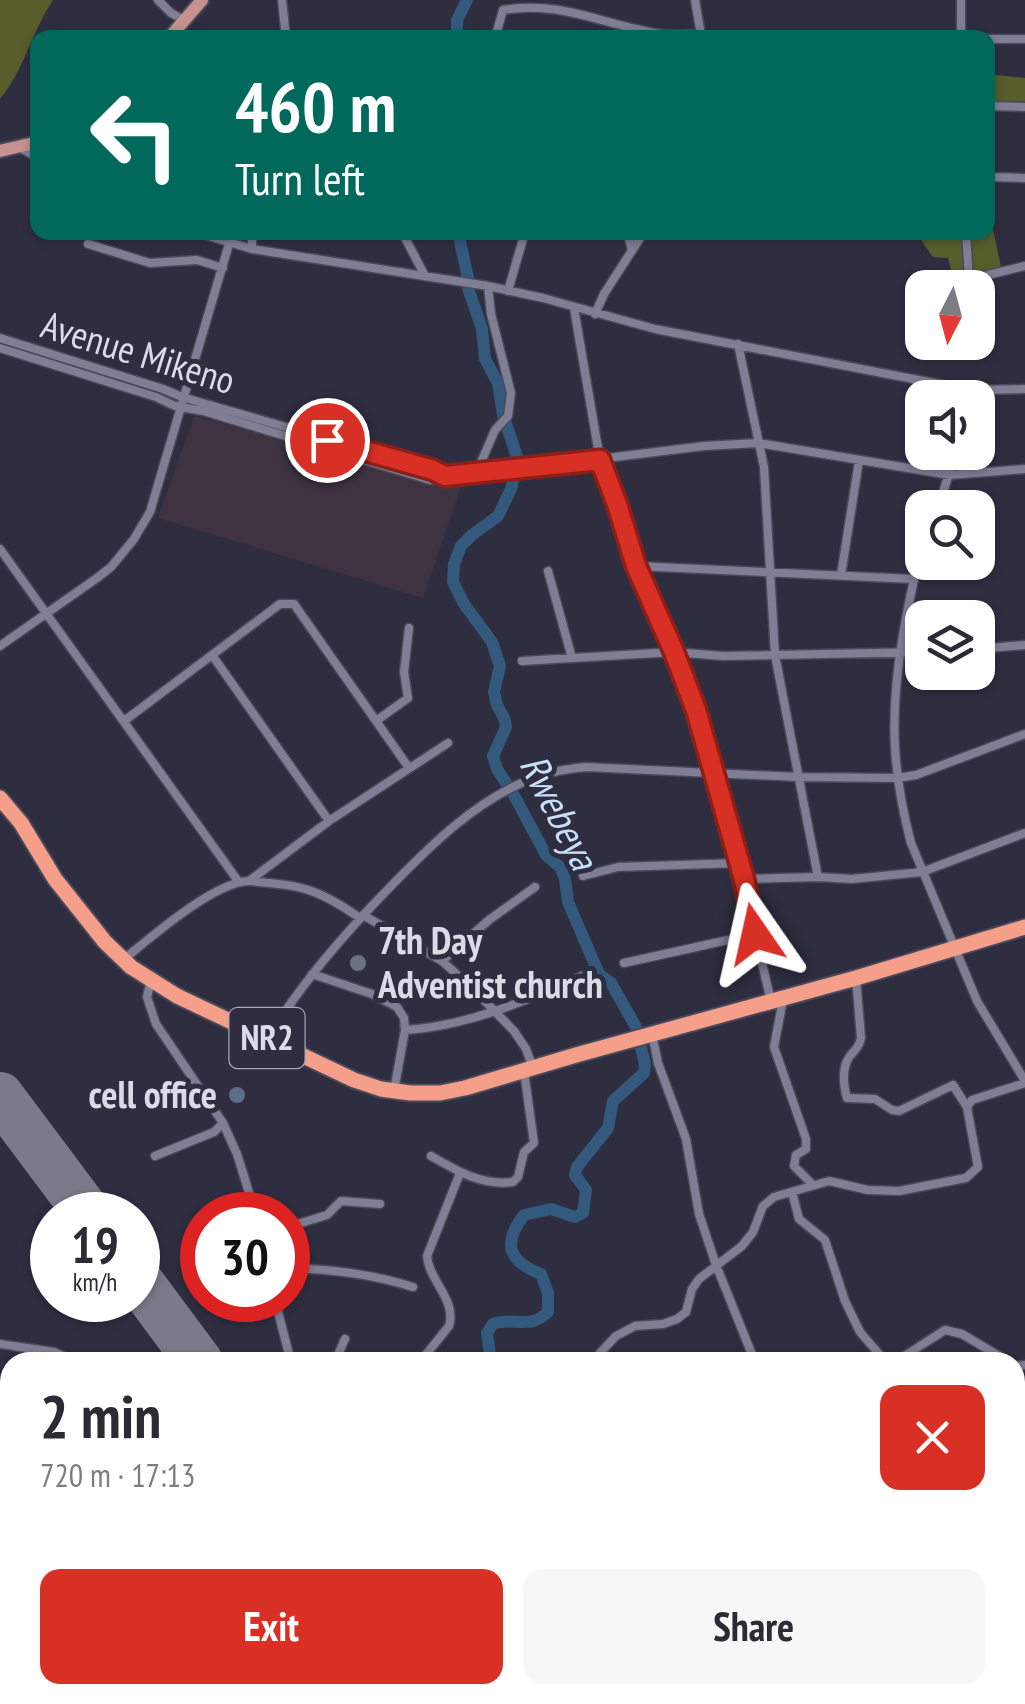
<!DOCTYPE html>
<html lang="en">
<head>
<meta charset="utf-8">
<style>
	:root { --surface:#fff; --page:#f7f7f7; --text:#2b2b33; --muted:#7c7c81; --accent:#d93025 }
	body { margin:0; font-family:"PT Sans Narrow",sans-serif; background:var(--page); color:var(--text); height:100vh; display:flex; flex-direction:column; font-size:38px; white-space:nowrap }
	* { box-sizing:border-box; margin:0 }
	p { font-size:32px; color:var(--muted) }
	.icon { flex:none; width:55px; height:55px; fill:none; stroke:currentColor; stroke-width:2; stroke-linecap:round; stroke-linejoin:round }
	.map { position:relative; flex:1; overflow:hidden }
	.sheet { position:absolute; left:0px; top:1352px; width:1025px; height:352px; display:flex; flex-direction:column; background:var(--surface); border-radius:30px 30px 0 0; box-shadow:0 2px 8px #0004 }
	.sheet>* { flex:none }
	.guide { position:absolute; left:30px; top:30px; width:965px; height:210px; border-radius:20px; box-shadow:0 2px 8px #0004; background:#00695c; color:#fff; overflow:hidden }
	.needle { width:65px; rotate:186deg }
	.tools { position:absolute; left:905px; top:270px; display:grid; gap:20px }
	.tools a { display:grid; place-items:center; width:90px; height:90px; border-radius:20px; background:var(--surface); box-shadow:0 2px 8px #0004; font-size:50px }
	.speed { position:absolute; left:30px; top:1192px; display:flex; gap:20px; font-size:50px; font-weight:700; text-align:center }
	.speed>* { display:grid; place-content:center; width:130px; height:130px; border-radius:50%; background:var(--surface); box-shadow:0 2px 8px #0004; line-height:1 }
	.speed small { font-size:25px; font-weight:400 }
	.speed .limit { border:15px solid #d22; background:#fff; color:#111 }
	.pin { position:absolute; display:grid; place-items:center; width:85px; height:85px; color:#fff; margin:-42px; border:5px solid #fff; border-radius:50%; box-shadow:0 2px 10px #0007 }
	.me { position:absolute; width:110px; margin:-55px; rotate:349deg; stroke-linejoin:round; filter:drop-shadow(0 0 8px #0008) }
	.turn { display:flex; align-items:center; gap:35px; height:210px; padding:0 40px; font-size:45px }
	.turn .icon { width:130px; height:130px; stroke-width:2.5 }
	.turn b { display:block; font-size:70px; line-height:85px }
	.round { display:grid; place-items:center; flex:none; width:105px; height:105px; border-radius:20px; background:var(--page) }
	.overview { display:flex; align-items:center; justify-content:space-between; height:170px; padding:0 40px }
	h1 { font-size:60px; font-weight:700; line-height:75px }
	.button { display:flex; gap:20px; margin-top:auto; padding:20px 40px }
	.button a { flex:1; height:115px; border-radius:20px; background:var(--accent); color:#fff; font-size:40px; font-weight:700; line-height:115px; text-align:center }
	.button a+a { background:var(--page); color:var(--text) }
	.map>svg:first-child { display:block }
	.education { fill:#3f3342 }
	.green { fill:#565d2b }
	.forest { fill:#575e2c }
	.lines { fill:none; stroke-linecap:round; stroke-linejoin:round }
	.river { stroke:#33597c; stroke-width:12 }
	.runway { stroke:#7b7a8a; stroke-width:48 }
	.street-casing { stroke:#4a4959; stroke-width:11 }
	.primary-casing { stroke:#4a4959; stroke-width:16 }
	.highway-casing { stroke:#4a4959; stroke-width:19 }
	.street { stroke:#7f7e95; stroke-width:8 }
	.primary { stroke:#c6928f; stroke-width:12 }
	.highway { stroke:#f59f8b; stroke-width:15 }
	.route-casing { stroke:#8d1f18; stroke-width:25 }
	.route { stroke:#d93025; stroke-width:18 }
	.worship-dot { fill:#6b7280; stroke:#2f2e41; stroke-width:4 }
	.service-dot { fill:#5c6f8a; stroke:#2f2e41; stroke-width:4 }
	.labels { text-anchor:middle; stroke-width:10; stroke-linejoin:round; paint-order:stroke }
	.shield { fill:#2f2e41; stroke:#a7a7b6; stroke-width:2.5 }
	.shield-label { font-size:35px; font-weight:bold; fill:#dbdbe8 }
	.street-label { font-size:38px; fill:#dbdbe8; stroke:#2f2e41 }
	.poi-label { font-size:38px; font-weight:bold; fill:#dbdbe8; stroke:#2f2e41; text-anchor:start }
	.water-label { font-size:40px; font-style:italic; fill:#c7dff6; stroke:#2f2e41 }
</style>
</head>
<body>
<div class="map">
<svg width="1025" height="1704" viewBox="0 0 1025 1704">
	<rect width="100%" height="100%" fill="#2f2e41"/>
	<path class="education" d="M194 416 461 487 423 598 158 518Z"/>
	<path class="green" d="M988 41H990L995 75 1025 78V102L988 101Z
		M988 187H991V220L1001 267 971 274 970 233 988 232Z"/>
	<path class="forest" d="M0 0H53C32 31 24 70 0 99Z
		M916 233H963L964 258 967 275 951 270 948 258 933 257Z"/>
	<g class="lines">
		<path class="river" d="M457 38V20L467 0
			M458 232 468 278
			M468 288 482 329 485 359 498 383 503 415 518 460 511 489 498 516 472 535 461 546 454 564 453 582 464 604 492 642 500 666 494 692 497 705 505 720 506 727 493 756 497 769 515 797 546 855 561 868 565 879 568 902 599 974 611 983 636 1027 645 1064 644 1073 613 1101 608 1128 577 1167 575 1175 586 1190 583 1213 575 1217 551 1209 524 1215C502 1244 508 1261 541 1274L548 1293V1312C528 1331 515 1316 493 1324L487 1333 491 1362
			M483 1704 485 1695"/>
		<path class="runway" d="M0 1096 89 1215
			M138 1280 199 1362"/>
		<defs>
			<path id="street" d="M158 0 171 13 184 20
				M282 0 286 38
				M695 0 701 35
				M961 0V38
				M495 38 503 10C563 0 605 26 662 34 675 35 688 34 701 34
				M988 39H1025
				M988 106 1025 107
				M19 147 38 158
				M988 177 1025 178
				M195 232 252 249 488 286 543 298 655 329 970 390 1025 389
				M402 232 425 276
				M627 232 632 250
				M966 232 969 280
				M88 244 150 263 197 260 223 268
				M252 249V232
				M934 288 1025 266
				M508 291 525 232
				M913 294 922 291
				M574 308 600 460 617 504 636 566 674 652 696 710 745 879 748 905 771 1001
				M595 314 604 294 644 232
				M0 338 163 389 182 397 424 467 445 476
				M738 344 764 467 775 655 818 877
				M0 348 156 397 175 406 203 411 430 480 704 446 758 443 950 475 1025 469
				M476 474 495 430 508 416 511 393 491 314 488 286
				M938 508 956 452
				M0 549 238 881
				M922 551C913 579 908 606 903 635 890 711 891 767 911 843L977 1001 1025 1081
				M636 566 913 579
				M548 571 572 658
				M841 575 859 461
				M0 646 97 578 111 567 134 539 150 512 229 244
				M978 649 1025 645
				M212 655 329 821
				M522 661 674 652 723 656 922 652
				M124 721 280 604H294L409 768
				M376 721 408 698 404 672 409 628
				M583 876 618 867 740 863
				M745 879 818 877 852 879 922 872 1025 833
				M249 881C302 886 315 887 360 918
				M363 915 442 961 472 988 514 1031 526 1049 533 1068
				M123 960C151 937 214 882 249 881L329 821 448 743
				M442 961 489 920 535 887
				M624 963 755 934
				M312 974 372 994 397 1007 404 1018 405 1030 394 1091
				M856 978 861 1038C858 1052 852 1050 847 1061 842 1072 844 1087 847 1098L875 1099 892 1110 899 1111 953 1085 967 1107
				M151 980 147 997 156 1024 223 1123
				M783 1000 774 1047 806 1139V1149L796 1155 794 1166 813 1185
				M405 1030C468 1026 525 1001 582 976
				M652 1034 658 1063 686 1139 699 1214 716 1265 755 1362
				M267 1039C303 981 346 932 393 884 432 844 474 803 526 781 545 772 565 769 586 767L798 777 897 778 916 775 1025 734
				M155 1156 214 1132 223 1123 237 1154 256 1215
				M431 1156C457 1171 482 1186 513 1182L518 1177 524 1152 534 1143 524 1071
				M792 1192 799 1219 825 1240 845 1301 860 1332 886 1362
				M288 1227 327 1215 341 1201 380 1204
				M288 1268C330 1269 372 1274 413 1287
				M275 1300 291 1362
				M218 1301 222 1300
				M0 1344 54 1352 76 1362
				M293 1362 337 1357 345 1339
				M420 1362 449 1326C457 1300 429 1281 427 1256L460 1173
				M595 1362 600 1353 616 1336 635 1326 663 1324 677 1319 686 1312 692 1289 699 1279 742 1246 753 1232 763 1206 774 1197 829 1181 868 1190 899 1191 966 1178 978 1167 967 1107 972 1100 1025 1083
				M895 1362 945 1330 962 1334 1009 1362
				M1015 1366 1025 1365
				M0 1474 10 1471
				M1021 1485 1025 1512
				M1015 1641 1025 1636
				M0 1689 10 1687
				M148 1695 155 1704
				M270 1695 271 1704
				M559 1695 560 1704
				M922 1695 927 1704
				M462 1704 463 1695
				M787 1704 802 1695"/>
			<path id="primary" d="M169 38 202 0
				M0 151 38 142
				M0 1577 10 1608
				M39 1695 42 1704"/>
			<path id="highway" d="M0 798 21 823 55 879 105 942 131 967 177 996 354 1080 381 1089 410 1093H440L465 1088 576 1055 856 978 1025 927"/>
		</defs>
		<use href="#street" class="street-casing"/>
		<use href="#primary" class="primary-casing"/>
		<use href="#highway" class="highway-casing"/>
		<use href="#street" class="street"/>
		<use href="#primary" class="primary"/>
		<use href="#highway" class="highway"/>
	</g>
	<g class="lines">
		<defs>
			<path id="route" d="M327 440 433 470 445 476 600 460 617 504 636 566 674 652 696 710 744 879 755 934"/>
		</defs>
		<use href="#route" class="route-casing"/>
		<use href="#route" class="route"/>
	</g>
	<circle class="worship-dot" cx="358" cy="963" r="10"/>
	<circle class="service-dot" cx="237" cy="1095" r="10"/>
	<g class="labels">
		<rect class="shield" x="229.5" y="1008" width="75" height="60" rx="8"/>
		<g class="shield-label">
			<text x="267" y="1050">NR2</text>
		</g>
		<g class="street-label">
			<text transform="translate(138 353) rotate(17)" y="13">Avenue Mikeno</text>
		</g>
		<g class="poi-label">
			<text x="378" y="954">7th Day<tspan x="378" dy="44">Adventist church</tspan></text>
			<text x="217" y="1108" text-anchor="end">cell office</text>
		</g>
		<g class="water-label">
			<text transform="translate(559 812) rotate(63)" y="14">Rwebeya</text>
		</g>
	</g>
</svg>
<div class="tools">
<a><svg class="needle" viewBox="-14 -14 28 28"><path d="M0-13l5 13h-10z" fill="#e53935"/><path d="M0 13l5-13h-10z" fill="#7c7c81"/></svg></a>
<a><svg class="icon" aria-label="sound" viewBox="0 0 24 24"><path d="M4 9h4l5-4v14l-5-4H4zM17 9q2 3 0 6"/></svg></a>
<a><svg class="icon" aria-label="search" viewBox="0 0 24 24"><circle cx="10" cy="10" r="6"/><path d="M15 15l6 6"/></svg></a>
<a><svg class="icon" aria-label="layers" viewBox="0 0 24 24"><path d="M12 4l9 5-9 5-9-5zM3 14l9 5 9-5"/></svg></a>
</div>
<div class="speed"><div>19<small>km/h</small></div><div class="limit">30</div></div>
<div class="pin" style="left:327px;top:440px;background:#d93025"><svg class="icon" aria-label="arrive" viewBox="0 0 24 24"><path d="M6 21V4h12l-3 4 3 4H6"/></svg></div>
<svg class="me" style="left:755px;top:934px" viewBox="-20 -20 40 40"><path d="M0-17L14 15 0 8-14 15z" fill="#d93025" stroke="#fff" stroke-width="4"/></svg>
<div class="guide">
<div class="turn"><svg class="icon" aria-label="left" viewBox="0 0 24 24"><path d="M17 20v-9H6M10 6l-5 5 5 5"/></svg><div><b>460 m</b>Turn left</div></div>
</div>
<section class="sheet">
<div class="overview"><div><h1>2 min</h1><p>720 m · 17:13</p></div><a class="round" style="background:#d93025;color:#fff"><svg class="icon" aria-label="close" viewBox="0 0 24 24"><path d="M6 6l12 12M18 6L6 18"/></svg></a></div>
<div class="button"><a>Exit</a><a>Share</a></div>
</section>
</div>
</body>
</html>
